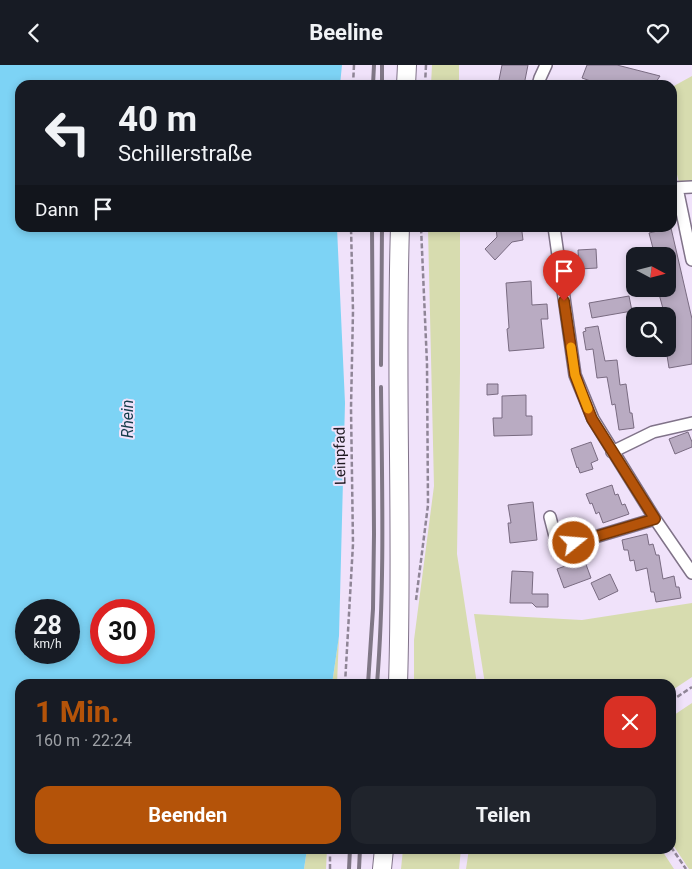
<!DOCTYPE html>
<html lang="de">
<head>
<meta charset="utf-8">
<style>
	:root { --surface:#171b24; --page:#20242c; --text:#f1f3f6; --muted:#9ea1a6; --accent:#b45309 }
	body { margin:0; font-family:Roboto,sans-serif; background:var(--page); color:var(--text); height:100vh; display:flex; flex-direction:column; font-size:19px; white-space:nowrap }
	* { box-sizing:border-box; margin:0 }
	p { font-size:16px; color:var(--muted) }
	.icon { flex:none; width:28px; height:28px; fill:none; stroke:currentColor; stroke-width:2; stroke-linecap:round; stroke-linejoin:round }
	.map { position:relative; flex:1; overflow:hidden }
	.sheet { position:absolute; left:15px; top:614px; width:661px; height:175px; display:flex; flex-direction:column; background:var(--surface); border-radius:15px; box-shadow:0 2px 8px #0003 }
	.sheet>* { flex:none }
	.banner { position:absolute; left:15px; top:15px; width:662px; height:152px; border-radius:15px; box-shadow:0 2px 8px #0003; background:#171b24; color:var(--text); overflow:hidden }
	.needle { width:32px; rotate:97deg }
	.tools { position:absolute; left:626px; top:182px; display:grid; gap:10px }
	.tools a { display:grid; place-items:center; width:50px; height:50px; border-radius:10px; background:var(--surface); box-shadow:0 2px 8px #0003; font-size:25px }
	.speed { position:absolute; left:15px; top:534px; display:flex; gap:10px; font-size:25px; font-weight:700; text-align:center }
	.speed>* { display:grid; place-content:center; width:65px; height:65px; border-radius:50%; background:var(--surface); box-shadow:0 2px 8px #0003; line-height:1 }
	.speed small { font-size:12px; font-weight:400 }
	.speed .limit { border:8px solid #d22; background:#fff; color:#111 }
	.pin { position:absolute; display:grid; place-items:center; width:42px; height:42px; color:#fff; margin:-51px -21px; border-radius:50% 50% 50% 0; rotate:-45deg; box-shadow:0 0 5px #0007 }
	.pin .icon { rotate:45deg }
	.me { position:absolute; width:55px; margin:-28px; rotate:73deg; stroke-linejoin:round; filter:drop-shadow(0 0 4px #0008) }
	.turn { display:flex; align-items:center; gap:18px; height:105px; padding:0 20px; font-size:22px }
	.turn .icon { width:65px; height:65px; stroke-width:2.5 }
	.turn b { display:block; font-size:35px; line-height:42px }
	.then { display:flex; align-items:center; height:48px; padding:0 20px; background:#0003; gap:10px; font-size:19px }
	.round { display:grid; place-items:center; flex:none; width:52px; height:52px; border-radius:15px; background:var(--page) }
	.head { display:flex; align-items:center; justify-content:space-between; height:85px; padding:0 20px }
	h1 { font-size:30px; font-weight:700; line-height:38px; color:var(--accent) }
	.action { display:flex; gap:10px; margin-top:auto; padding:10px 20px }
	.action a { flex:1; height:58px; border-radius:15px; background:var(--accent); color:#fff; font-size:20px; font-weight:700; line-height:58px; text-align:center }
	.action a+a { background:var(--page); color:var(--text) }
	header { display:flex; justify-content:space-between; align-items:center; height:65px; padding:0 20px; background:var(--surface); font-size:22px; font-weight:700 }
	.map>svg:first-child { display:block }
	.green { fill:#d7dcaf }
	.water { fill:#7dd3f5; fill-rule:evenodd }
	.building { fill:#b9abc2; stroke:#796b81 }
	.lines { fill:none; stroke-linecap:round; stroke-linejoin:round }
	.street-casing { stroke:#807389; stroke-width:14 }
	.primary-casing { stroke:#807389; stroke-width:20 }
	.path { stroke:#8f8596; stroke-width:2.5; stroke-dasharray:5 2.5; stroke-linecap:butt }
	.street { stroke:#fff; stroke-width:11 }
	.primary { stroke:#fff; stroke-width:18 }
	.rail { stroke:#807786; stroke-width:4 }
	.route-casing { stroke:#753606; stroke-width:12 }
	.route { stroke:#b45309; stroke-width:9 }
	.slow { stroke:#f59e0b; stroke-width:9 }
	.labels { text-anchor:middle; stroke-width:4; stroke-linejoin:round; paint-order:stroke }
	.street-label { font-size:15px; fill:#1f1a22; stroke:#f0e2fa }
	.water-label { font-size:16px; font-style:italic; fill:#143c4a; stroke:#f0e2fa }
</style>
</head>
<body>
<header><svg class="icon" aria-label="back" viewBox="0 0 24 24"><path d="M15 5l-7 7 7 7"/></svg>Beeline<svg class="icon" aria-label="heart" viewBox="0 0 24 24"><path d="M12 20l-8-8c-3-5 5-10 8-4 3-6 11-1 8 4z"/></svg></header>
<div class="map">
<svg width="692" height="804" viewBox="0 0 692 804">
	<rect width="100%" height="100%" fill="#f0e2fa"/>
	<path class="green" d="M432 0H459V20H431Z
		M692 11V116L679 118 673 92 672 22Z
		M428 163H460V307L457 489 477 619H414V575L434 421Z
		M692 538V612L671 626V619H485L474 549 582 555Z
		M339 571 337 619H332Z
		M692 638V804H689L671 777V652Z
		M307 784H327L326 804H304Z
		M403 784H461L459 804H401Z
		M469 784H661L674 804H466Z"/>
	<path class="water" d="M0 0H342L340 20H20V162L337 163 345 338 339 571 332 619H20V784H307L304 804H0ZM26 545H69V588H26ZM101 545H144V588H101Z"/>
	<path class="building" d="M502 0H528L524 20H498Z
		M587 0H617L660 11 654 20H602L582 13Z
		M496 162H526L522 167 523 175 512 177 495 195 485 184 497 172Z
		M671 163 692 254V299L669 303 666 284H673L668 262V251H665L659 229 668 227V191H655L649 168Z
		M596 184 597 203 579 204 578 185Z
		M531 216 532 240 547 239 548 254H541L544 283 509 286 507 264 509 263 506 218Z
		M629 231 632 246 592 253 589 238Z
		M598 261 605 296 617 295 620 320 626 319 630 348H632L634 363 619 365 615 339 612 340 607 312 597 313 593 284 586 285 583 267 586 266 585 263Z
		M487 319H498V329L487 330Z
		M526 330V351H532V370L494 371 493 353H502V331Z
		M688 367 692 377V382L675 389 669 374Z
		M591 377 598 395 591 398 593 404 580 408 578 402 577 403 571 384Z
		M612 420 615 430 618 429 622 440 625 439 629 449 603 458 599 447 596 449 592 438 590 439 586 429Z
		M533 437 537 475 510 478 508 458H511L508 440Z
		M647 469 649 480 653 479 656 490H659L663 514 674 511 676 522H679L681 533 656 537 654 527H651L647 503 636 506 634 495 630 496 628 485H624L622 475Z
		M584 494 591 513 564 523 557 504Z
		M512 506 533 507 532 529H548V542H536L532 538H510Z
		M610 509 618 526 599 535 591 518Z"/>
	<g class="lines">
		<defs>
			<path id="street" d="M538 20 540 13 546 0
				M672 123 692 122
				M677 123 692 195
				M554 162 575 310 593 354 655 454 692 508
				M612 387 653 367 692 358
				M550 452 558 483 655 454"/>
			<path id="primary" d="M406 20 407 0
				M398 619C403 467 395 315 400 162
				M382 804 384 784"/>
		</defs>
		<use href="#street" class="street-casing"/>
		<use href="#primary" class="primary-casing"/>
		<path class="path" d="M353 20 354 0
			M425 20 426 0
			M416 535 428 440 427 299 421 162
			M345 619 353 479 351 343 353 246 351 162
			M671 636 692 622
			M671 782 686 804
			M330 804V784"/>
		<use href="#street" class="street"/>
		<use href="#primary" class="primary"/>
		<path class="rail" d="M373 20 374 0
			M382 20V0
			M381 300 382 162
			M368 619 373 544 374 469 372 162
			M377 619C385 520 382 421 381 322
			M349 804 350 784
			M359 804 360 784"/>
	</g>
	<g class="lines">
		<defs>
			<path id="route" d="M564 236 575 310 581 326 592 354 655 454 574 478"/>
		</defs>
		<use href="#route" class="route-casing"/>
		<use href="#route" class="route"/>
		<path class="slow" d="M571 282 575 310 588 344"/>
	</g>
	<g class="labels">
		<g class="street-label">
			<text transform="translate(340 391) rotate(-91)" y="5">Leinpfad</text>
		</g>
		<g class="water-label">
			<text transform="translate(127 354) rotate(-90)" y="6">Rhein</text>
		</g>
	</g>
</svg>
<div class="tools">
<a><svg class="needle" viewBox="-14 -14 28 28"><path d="M0-13l5 13h-10z" fill="#e53935"/><path d="M0 13l5-13h-10z" fill="#9ea1a6"/></svg></a>
<a><svg class="icon" aria-label="search" viewBox="0 0 24 24"><circle cx="10" cy="10" r="6"/><path d="M15 15l6 6"/></svg></a>
</div>
<div class="speed"><div>28<small>km/h</small></div><div class="limit">30</div></div>
<div class="pin" style="left:564px;top:236px;background:#d93025"><svg class="icon" aria-label="arrive" viewBox="0 0 24 24"><path d="M6 21V4h12l-3 4 3 4H6"/></svg></div>
<svg class="me" style="left:574px;top:478px" viewBox="-20 -20 40 40"><circle r="17" fill="#b45309" stroke="#fff" stroke-width="3"/><path d="M0-11L8 9 0 5-8 9z" fill="#fff"/></svg>
<div class="banner">
<div class="turn"><svg class="icon" aria-label="left" viewBox="0 0 24 24"><path d="M17 20v-9H6M10 6l-5 5 5 5"/></svg><div><b>40 m</b>Schillerstraße</div></div>
<div class="then">Dann<svg class="icon" aria-label="arrive" viewBox="0 0 24 24"><path d="M6 21V4h12l-3 4 3 4H6"/></svg></div>
</div>
<section class="sheet">
<div class="head"><div><h1>1 Min.</h1><p>160 m · 22:24</p></div><a class="round" style="background:#d93025;color:#fff"><svg class="icon" aria-label="close" viewBox="0 0 24 24"><path d="M6 6l12 12M18 6L6 18"/></svg></a></div>
<div class="action"><a>Beenden</a><a>Teilen</a></div>
</section>
</div>
</body>
</html>
